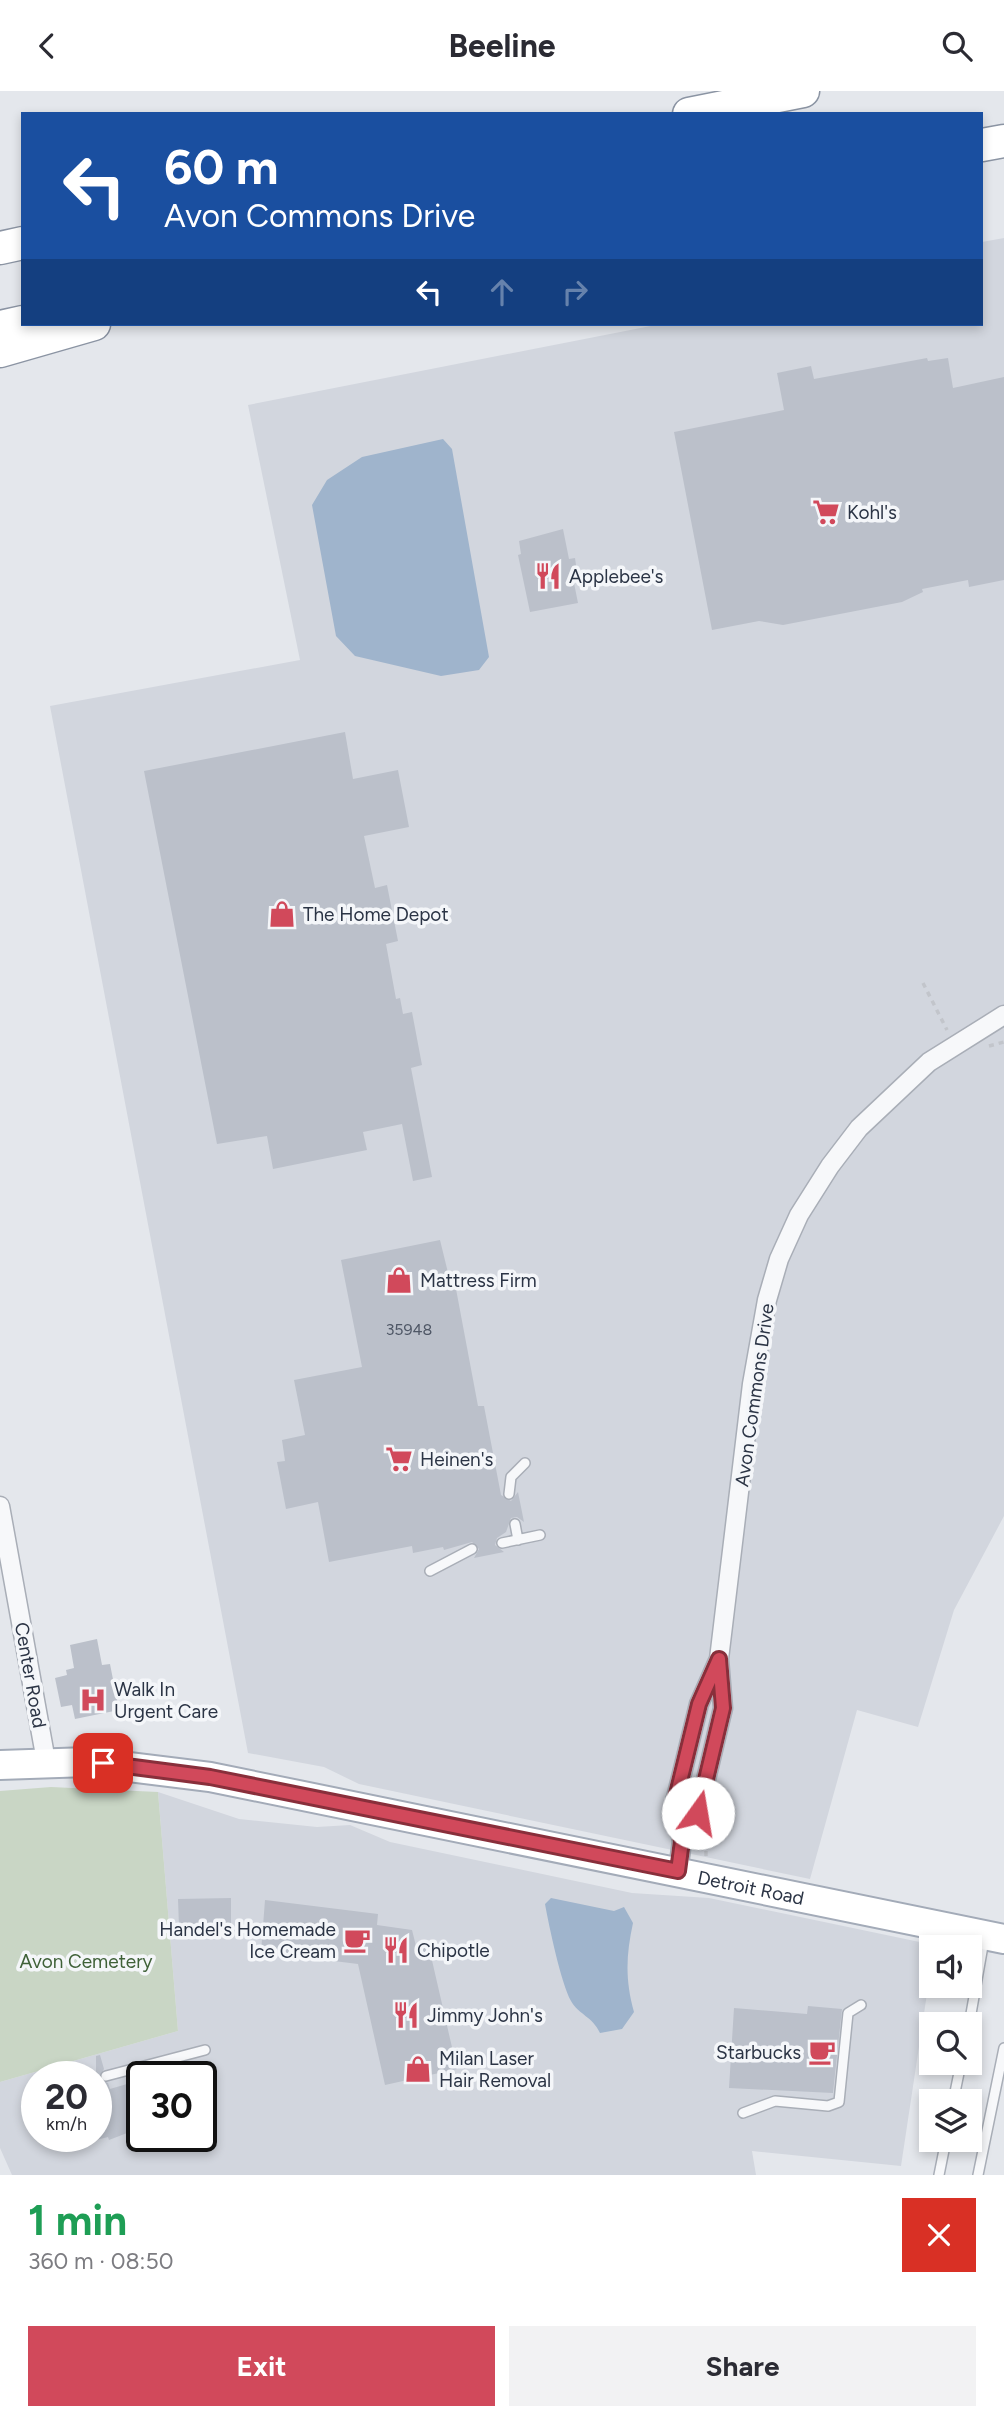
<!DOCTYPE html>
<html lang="en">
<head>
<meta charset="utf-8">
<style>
	:root { --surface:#fff; --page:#f2f2f3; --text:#2b2b33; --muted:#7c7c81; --accent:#d1495b }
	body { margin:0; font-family:Figtree,sans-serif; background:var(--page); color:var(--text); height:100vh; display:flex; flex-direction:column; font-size:26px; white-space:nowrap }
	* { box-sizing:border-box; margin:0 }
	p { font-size:23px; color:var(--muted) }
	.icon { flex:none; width:38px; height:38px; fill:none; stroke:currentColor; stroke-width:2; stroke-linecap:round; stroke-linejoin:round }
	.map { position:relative; height:2084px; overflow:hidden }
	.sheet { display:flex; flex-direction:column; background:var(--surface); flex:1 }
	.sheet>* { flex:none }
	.top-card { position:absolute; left:21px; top:21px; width:962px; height:214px; border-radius:0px; box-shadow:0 4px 10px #0003; background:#1a4fa0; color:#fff; overflow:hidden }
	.fabs { position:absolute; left:919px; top:1844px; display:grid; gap:14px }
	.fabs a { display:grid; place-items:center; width:63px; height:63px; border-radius:0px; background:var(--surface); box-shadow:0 4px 10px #0003; font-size:35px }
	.speed { position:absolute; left:21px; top:1970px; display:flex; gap:14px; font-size:35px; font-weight:700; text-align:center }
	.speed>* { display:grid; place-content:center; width:91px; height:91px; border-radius:50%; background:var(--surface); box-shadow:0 4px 10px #0003; line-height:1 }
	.speed small { font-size:18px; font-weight:400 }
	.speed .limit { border:4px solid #111; border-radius:10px; background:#fff; color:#111 }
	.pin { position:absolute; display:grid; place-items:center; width:60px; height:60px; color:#fff; margin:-30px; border-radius:14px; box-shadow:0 4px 10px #0006 }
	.me { position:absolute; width:77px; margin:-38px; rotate:13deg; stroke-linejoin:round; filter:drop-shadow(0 0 5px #0008) }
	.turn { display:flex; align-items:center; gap:24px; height:147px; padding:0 28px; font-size:32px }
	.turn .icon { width:91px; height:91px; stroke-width:2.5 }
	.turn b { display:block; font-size:49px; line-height:60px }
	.lanes { display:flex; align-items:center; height:66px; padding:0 28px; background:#0003; justify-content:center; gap:35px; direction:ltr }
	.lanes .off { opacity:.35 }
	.round { display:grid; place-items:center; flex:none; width:74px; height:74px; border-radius:0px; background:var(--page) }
	.overview { display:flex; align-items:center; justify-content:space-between; height:119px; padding:0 28px }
	h1 { font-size:42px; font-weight:700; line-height:52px; color:#1e9e55 }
	.button { display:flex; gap:14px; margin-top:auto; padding:14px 28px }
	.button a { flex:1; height:80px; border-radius:0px; background:var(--accent); color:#fff; font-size:28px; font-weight:700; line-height:80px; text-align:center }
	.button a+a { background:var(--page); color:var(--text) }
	header { display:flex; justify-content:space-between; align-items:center; height:91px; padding:0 28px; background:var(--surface); font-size:32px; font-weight:700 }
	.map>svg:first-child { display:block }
	.built { fill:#d2d6de; fill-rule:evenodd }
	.green { fill:#c9d6c5 }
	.water { fill:#9fb4cc }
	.building { fill:#bbc0ca }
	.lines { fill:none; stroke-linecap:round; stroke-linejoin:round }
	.service-casing { stroke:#a9aeb7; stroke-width:12 }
	.minor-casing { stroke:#a9aeb7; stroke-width:21 }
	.primary-casing { stroke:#a3abb8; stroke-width:32 }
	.motorway-casing { stroke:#8b94a3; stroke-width:35 }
	.path { stroke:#c2c5cb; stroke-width:3.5; stroke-dasharray:5 5; stroke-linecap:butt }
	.service { stroke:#f7f8fa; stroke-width:9 }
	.minor { stroke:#f7f8fa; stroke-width:18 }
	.primary { stroke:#fff; stroke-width:28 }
	.motorway { stroke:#fff; stroke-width:32 }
	.route-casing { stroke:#882f3b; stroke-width:18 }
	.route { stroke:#d1495b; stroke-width:12 }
	.labels { text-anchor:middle; stroke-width:7; stroke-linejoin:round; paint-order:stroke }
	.number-label { font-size:16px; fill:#4f5766 }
	.poi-label { font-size:19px; fill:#2b3445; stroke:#f4f6f9; text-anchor:start }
	.street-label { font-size:19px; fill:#2b3445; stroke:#f4f6f9 }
	.park-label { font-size:19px; fill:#3f6138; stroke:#f4f6f9 }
</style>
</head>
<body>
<header><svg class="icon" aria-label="back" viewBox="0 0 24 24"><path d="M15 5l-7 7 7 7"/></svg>Beeline<svg class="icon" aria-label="search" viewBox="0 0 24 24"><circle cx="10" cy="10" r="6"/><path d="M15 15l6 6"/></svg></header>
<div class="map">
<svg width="1004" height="2084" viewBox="0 0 1004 2084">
	<rect width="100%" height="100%" fill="#e4e7ec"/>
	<path class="built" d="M1004 147V1425L954 1519 918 1636 857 1619 810 1788 359 1693 324 1676 248 1662 50 615 300 569 248 314 661 233H982V151Z
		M158 1701 239 1728 317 1736 350 1734 390 1751 632 1802 709 1807 934 1854 931 1857V1876L901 2075 752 2060 756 2084H12L0 2057V1991L178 1940ZM37 1986H96V2046H37ZM142 1986H201V2046H142Z"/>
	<path class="green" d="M51 1696 158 1701 178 1940 0 1991V1700Z"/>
	<path class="water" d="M443 348 452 358 489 566 479 579 441 585 355 565 336 545 312 414 327 389 362 366Z
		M551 1807 614 1820 624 1816 633 1832C626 1864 625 1889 634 1921L622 1938 600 1942C592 1925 579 1924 571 1910 561 1892 549 1835 545 1813Z"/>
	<path class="building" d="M927 267 928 270 948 267 953 297 1004 286V489L969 496 968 489 922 498 923 501 902 511 783 534 759 530 712 539 674 341 784 319 777 282 811 275 814 288Z
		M563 438 569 468 575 467 577 481 572 482 578 512 530 521 518 464 521 463 519 450Z
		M345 641 353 688 398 679 409 736 364 745 375 797 387 794 398 850 386 853 396 908 400 907 403 923 412 921 422 974 411 977 432 1086 413 1090 402 1033 363 1041 367 1059 273 1078 267 1045 217 1053 144 680Z
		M440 1149 452 1198H456L478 1315H484L501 1404 511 1410 518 1401 524 1431 517 1426 511 1427 506 1441 497 1447 495 1454 504 1461 474 1467 479 1458 472 1451 444 1459 443 1456 413 1462 412 1455 329 1471 318 1411 286 1418 277 1371 285 1370 282 1349 305 1344 294 1289 362 1276 341 1169Z
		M97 1548 102 1574 110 1573 119 1619 75 1628 72 1614 61 1616 55 1587 67 1584 66 1579 74 1577 70 1554Z
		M231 1807V1835L179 1836 178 1808Z
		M265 1809 378 1823 377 1834 412 1839 416 1855 428 1852 457 1978 385 1994 358 1873 261 1861Z
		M808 1915 842 1918 833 2002 729 1997 734 1917 807 1923Z
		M100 1964 104 1978 99 1987 108 1992 110 1998 127 1993 140 2037 109 2049 108 2046 96 2049V1965Z"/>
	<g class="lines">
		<defs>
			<path id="service" d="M509 1403 511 1386 525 1372
				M515 1433 518 1449
				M502 1452 540 1444
				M430 1480 472 1458
				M969 1934 984 1849
				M106 1985 205 1959
				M953 2011 961 1972
				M743 2022 775 2010 828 2015 839 2011 848 1922 861 1914
				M939 2084 946 2049
				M978 2084 1004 1957"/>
			<path id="minor" d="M0 1415 46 1670
				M682 1750 698 1722 723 1617 719 1568 752 1293 767 1209 779 1168 799 1124 830 1075 859 1037 929 971 1004 924
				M678 1780 682 1750 674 1715 699 1613 718 1570"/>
			<g id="primary">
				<path id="s1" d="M0 1674 88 1671 210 1686 1004 1848"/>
			</g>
			<path id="motorway" d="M689 23 803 0
				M982 54 1004 50
				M0 157 23 152
				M0 236 23 231
				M0 260 94 233"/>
		</defs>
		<use href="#service" class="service-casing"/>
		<use href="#minor" class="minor-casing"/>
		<use href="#primary" class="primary-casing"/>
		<use href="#motorway" class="motorway-casing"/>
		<path class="path" d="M923 892 947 939
			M989 955 1004 951
			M706 1765V1742"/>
		<use href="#service" class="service"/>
		<use href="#minor" class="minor"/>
		<use href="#primary" class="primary"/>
		<use href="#motorway" class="motorway"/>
	</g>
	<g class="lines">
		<defs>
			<path id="route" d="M103 1672 210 1686 678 1780 682 1750 674 1715 699 1613 719 1568 723 1617 698 1722"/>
		</defs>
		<use href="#route" class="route-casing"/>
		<use href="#route" class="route"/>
	</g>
	<defs>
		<symbol id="supermarket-bare" viewBox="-9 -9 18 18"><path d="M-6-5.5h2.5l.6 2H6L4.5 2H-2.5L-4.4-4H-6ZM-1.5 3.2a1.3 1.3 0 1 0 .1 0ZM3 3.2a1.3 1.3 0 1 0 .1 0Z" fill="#d1495b" stroke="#f4f6f9" stroke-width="2.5" paint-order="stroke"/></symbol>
		<symbol id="restaurant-bare" viewBox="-9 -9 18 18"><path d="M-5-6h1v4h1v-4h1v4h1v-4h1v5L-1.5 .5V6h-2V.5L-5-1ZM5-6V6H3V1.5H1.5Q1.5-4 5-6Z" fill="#d1495b" stroke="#f4f6f9" stroke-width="2.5" paint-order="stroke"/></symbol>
		<symbol id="shop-bare" viewBox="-9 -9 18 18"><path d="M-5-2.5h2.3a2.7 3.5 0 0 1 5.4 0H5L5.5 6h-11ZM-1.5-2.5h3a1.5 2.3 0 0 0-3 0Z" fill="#d1495b" stroke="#f4f6f9" stroke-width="2.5" paint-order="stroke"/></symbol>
		<symbol id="hospital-bare" viewBox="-9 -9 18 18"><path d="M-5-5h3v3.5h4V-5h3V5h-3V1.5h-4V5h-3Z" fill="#d1495b" stroke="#f4f6f9" stroke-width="2.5" paint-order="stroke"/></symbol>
		<symbol id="cafe-bare" viewBox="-9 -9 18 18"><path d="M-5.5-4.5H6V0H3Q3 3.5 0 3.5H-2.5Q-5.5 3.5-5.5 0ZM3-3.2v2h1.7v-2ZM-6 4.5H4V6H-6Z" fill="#d1495b" stroke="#f4f6f9" stroke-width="2.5" paint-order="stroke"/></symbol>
	</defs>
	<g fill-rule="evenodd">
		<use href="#supermarket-bare" x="807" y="402" width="38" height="38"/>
		<use href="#restaurant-bare" x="529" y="466" width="38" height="38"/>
		<use href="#shop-bare" x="263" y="804" width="38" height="38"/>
		<use href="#shop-bare" x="380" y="1170" width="38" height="38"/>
		<use href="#supermarket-bare" x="380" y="1349" width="38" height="38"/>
		<use href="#hospital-bare" x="74" y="1590" width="38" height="38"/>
		<use href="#cafe-bare" x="338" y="1830" width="38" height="38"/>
		<use href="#restaurant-bare" x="377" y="1840" width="38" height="38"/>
		<use href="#restaurant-bare" x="387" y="1905" width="38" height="38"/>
		<use href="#cafe-bare" x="803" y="1942" width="38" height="38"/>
		<use href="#shop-bare" x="399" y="1959" width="38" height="38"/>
	</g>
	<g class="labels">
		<g class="number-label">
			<text x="409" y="1244">35948</text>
		</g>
		<g class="poi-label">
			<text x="847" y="428">Kohl's</text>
			<text x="569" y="492">Applebee's</text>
			<text x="303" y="830">The Home Depot</text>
			<text x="420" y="1196">Mattress Firm</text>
			<text x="420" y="1375">Heinen's</text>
			<text x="114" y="1605">Walk In<tspan x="114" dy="22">Urgent Care</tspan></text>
			<text x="336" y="1845" text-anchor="end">Handel's Homemade<tspan x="336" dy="22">Ice Cream</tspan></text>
			<text x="417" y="1866">Chipotle</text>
			<text x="427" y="1931">Jimmy John's</text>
			<text x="801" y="1968" text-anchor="end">Starbucks</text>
			<text x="439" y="1974">Milan Laser<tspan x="439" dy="22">Hair Removal</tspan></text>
		</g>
		<g class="street-label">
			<text transform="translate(754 1304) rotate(-82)" y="7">Avon Commons Drive</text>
			<text transform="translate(31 1584) rotate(80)" y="7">Center Road</text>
			<text dy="7" stroke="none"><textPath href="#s1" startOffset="763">Detroit Road</textPath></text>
		</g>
		<g class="park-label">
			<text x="86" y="1877">Avon Cemetery</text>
		</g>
	</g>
</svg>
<div class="fabs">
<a><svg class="icon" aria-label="sound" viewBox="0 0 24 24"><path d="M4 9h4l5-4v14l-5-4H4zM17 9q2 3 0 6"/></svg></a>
<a><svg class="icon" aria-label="search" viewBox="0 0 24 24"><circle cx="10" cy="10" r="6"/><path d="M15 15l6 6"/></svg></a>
<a><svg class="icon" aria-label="layers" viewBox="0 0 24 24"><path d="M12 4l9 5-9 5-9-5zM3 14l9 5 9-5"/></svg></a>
</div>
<div class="speed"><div>20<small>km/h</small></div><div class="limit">30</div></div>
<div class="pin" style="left:103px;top:1672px;background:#d93025"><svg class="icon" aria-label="arrive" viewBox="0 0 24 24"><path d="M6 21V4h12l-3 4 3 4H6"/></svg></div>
<svg class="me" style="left:698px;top:1722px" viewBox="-20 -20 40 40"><circle r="19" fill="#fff"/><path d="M0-13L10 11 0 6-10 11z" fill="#d1495b"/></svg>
<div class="top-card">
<div class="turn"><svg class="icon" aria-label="left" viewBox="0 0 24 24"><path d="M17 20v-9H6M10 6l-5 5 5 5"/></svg><div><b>60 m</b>Avon Commons Drive</div></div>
<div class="lanes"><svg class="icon" aria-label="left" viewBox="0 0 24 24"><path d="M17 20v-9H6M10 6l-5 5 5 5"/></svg><svg class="icon off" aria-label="ahead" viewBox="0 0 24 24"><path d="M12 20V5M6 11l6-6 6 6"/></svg><svg class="icon off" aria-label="right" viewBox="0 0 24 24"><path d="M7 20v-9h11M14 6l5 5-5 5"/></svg></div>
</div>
</div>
<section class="sheet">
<div class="overview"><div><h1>1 min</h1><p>360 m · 08:50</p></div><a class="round" style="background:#d93025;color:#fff"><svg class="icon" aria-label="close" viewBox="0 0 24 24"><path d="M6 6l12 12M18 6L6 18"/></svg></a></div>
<div class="button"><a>Exit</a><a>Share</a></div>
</section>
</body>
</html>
